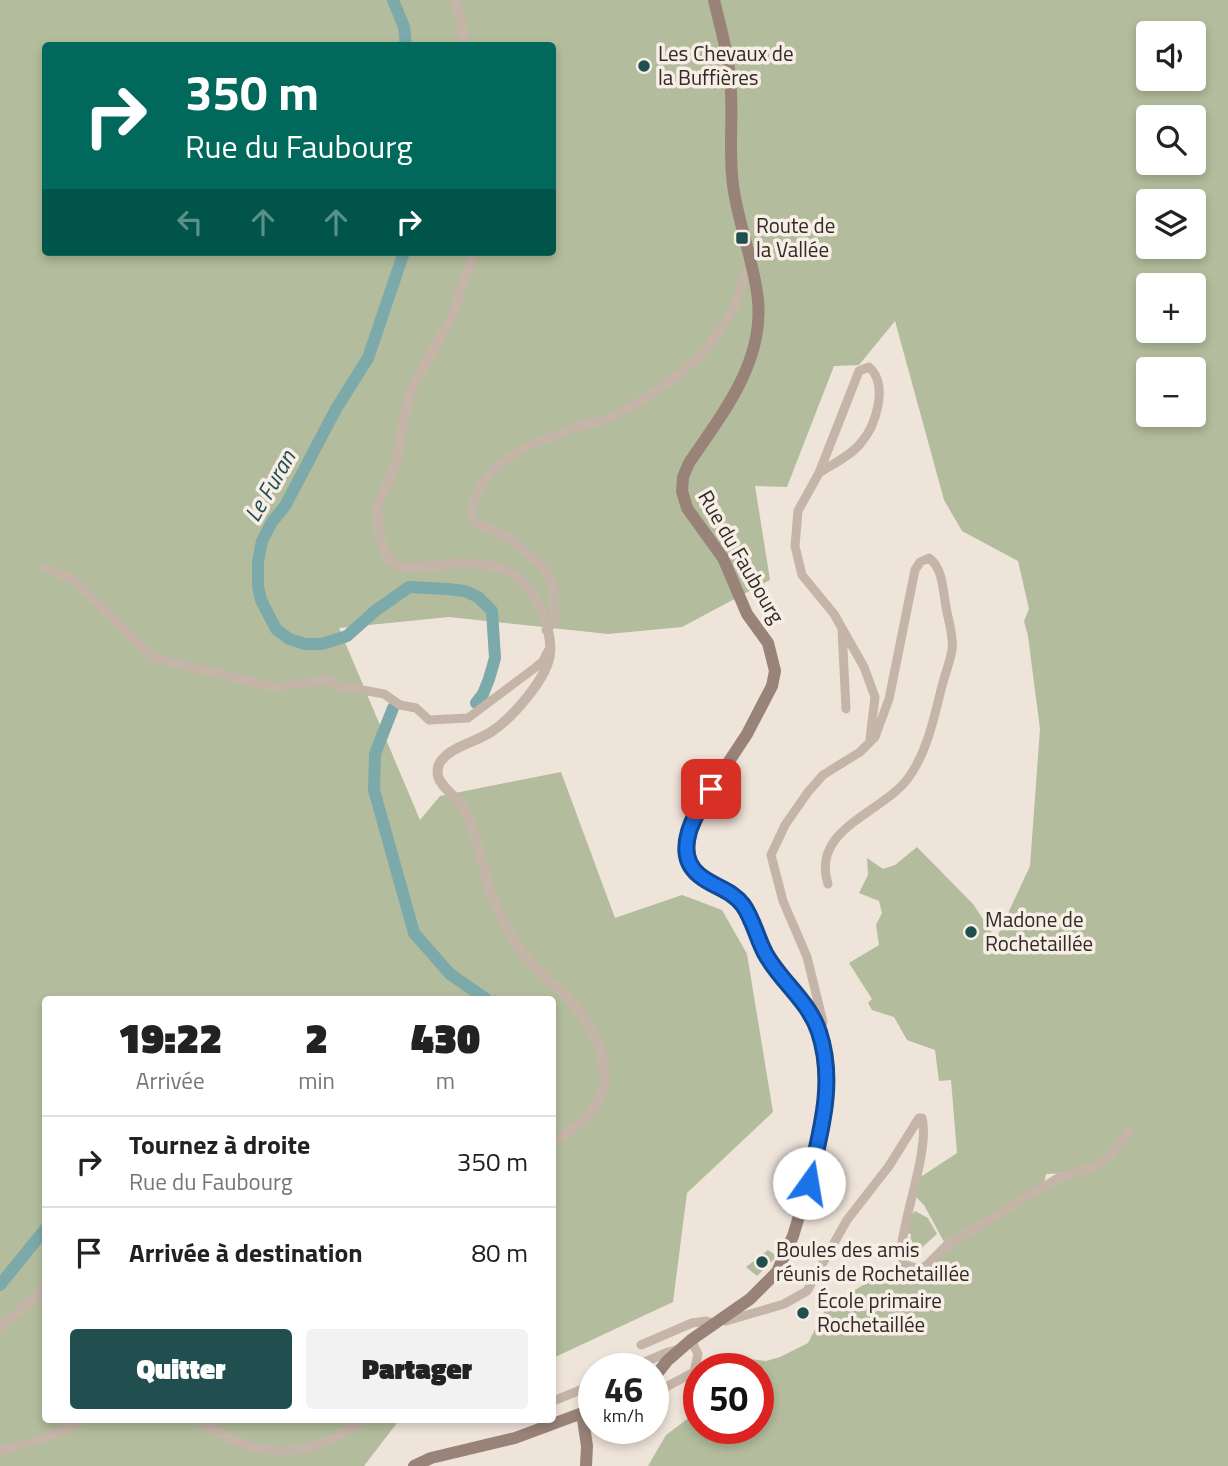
<!DOCTYPE html>
<html lang="fr">
<head>
<meta charset="utf-8">
<style>
	:root { --surface:#fff; --page:#f2f2f2; --text:#222; --muted:#767676; --line:#e0e0e0; --accent:#214f50 }
	body { margin:0; font-family:"Titillium Web",sans-serif; background:var(--page); color:var(--text); height:100vh; display:flex; flex-direction:column; font-size:26px; white-space:nowrap }
	* { box-sizing:border-box; margin:0 }
	p { font-size:23px; color:var(--muted) }
	.icon { flex:none; width:38px; height:38px; fill:none; stroke:currentColor; stroke-width:2; stroke-linecap:round; stroke-linejoin:round }
	.map { position:relative; flex:1; overflow:hidden }
	.details { position:absolute; left:42px; top:996px; width:514px; height:427px; display:flex; flex-direction:column; background:var(--surface); border-radius:7px; box-shadow:0 4px 10px #0003 }
	.details>* { flex:none }
	.hud { position:absolute; left:42px; top:42px; width:514px; height:214px; border-radius:7px; box-shadow:0 4px 10px #0003; background:#00695c; color:#fff; overflow:hidden }
	.controls { position:absolute; left:1136px; top:21px; display:grid; gap:14px }
	.controls a { display:grid; place-items:center; width:70px; height:70px; border-radius:7px; background:var(--surface); box-shadow:0 4px 10px #0003; font-size:35px }
	.speed { position:absolute; left:578px; top:1353px; display:flex; gap:14px; font-size:35px; font-weight:700; text-align:center }
	.speed>* { display:grid; place-content:center; width:91px; height:91px; border-radius:50%; background:var(--surface); box-shadow:0 4px 10px #0003; line-height:1 }
	.speed small { font-size:18px; font-weight:400 }
	.speed .limit { border:10px solid #d22; background:#fff; color:#111 }
	.pin { position:absolute; display:grid; place-items:center; width:60px; height:60px; color:#fff; margin:-30px; border-radius:14px; box-shadow:0 4px 10px #0006 }
	.me { position:absolute; width:77px; margin:-38px; rotate:13deg; stroke-linejoin:round; filter:drop-shadow(0 0 5px #0008) }
	.turn { display:flex; align-items:center; gap:24px; height:147px; padding:0 28px; font-size:32px }
	.turn .icon { width:91px; height:91px; stroke-width:2.5 }
	.turn b { display:block; font-size:49px; line-height:60px }
	.lanes { display:flex; align-items:center; height:66px; padding:0 28px; background:#0003; justify-content:center; gap:35px; direction:ltr }
	.lanes .off { opacity:.35 }
	.eta { display:flex; justify-content:space-evenly; align-items:center; height:119px; text-align:center }
	.eta b { font-size:42px; font-weight:800; line-height:49px }
	.button { display:flex; gap:14px; margin-top:auto; padding:14px 28px }
	.button a { flex:1; height:80px; border-radius:7px; background:var(--accent); color:#fff; font-size:28px; font-weight:800; line-height:80px; text-align:center }
	.button a+a { background:var(--page); color:var(--text) }
	ul { padding:0; list-style:none }
	li { display:flex; align-items:center; gap:21px; height:91px; padding:0 28px; border-top:2px solid var(--line) }
	li div { flex:1 }
	li b { display:block; font-size:26px }
	li em { font-style:normal }
	.map>svg:first-child { display:block }
	.green { fill:#b3bc9c; fill-rule:evenodd }
	.lines { fill:none; stroke-linecap:round; stroke-linejoin:round }
	.river { stroke:#7ca9a9; stroke-width:12 }
	.minor { stroke:#c5b4a8; stroke-width:9 }
	.tertiary { stroke:#c5b4a8; stroke-width:10 }
	.secondary { stroke:#998379; stroke-width:12 }
	.route-casing { stroke:#114b97; stroke-width:18 }
	.route { stroke:#1a73e8; stroke-width:12 }
	.poi-dot { fill:#214f50; stroke:#f7eee6; stroke-width:2.5 }
	.labels { text-anchor:middle; stroke-width:7; stroke-linejoin:round; paint-order:stroke }
	.poi-label { font-size:21px; fill:#332a27; stroke:#f7eee6; text-anchor:start }
	.street-label { font-size:21px; fill:#332a27; stroke:#f7eee6 }
	.water-label { font-size:23px; font-style:italic; fill:#214f50; stroke:#f7eee6 }
</style>
</head>
<body>
<div class="map">
<svg width="1228" height="1466" viewBox="0 0 1228 1466">
	<rect width="100%" height="100%" fill="#efe4da"/>
	<path class="green" d="M0 0H1228V1466H648L666 1435 698 1411V1428H758V1368H745L750 1359 766 1361 780 1357 808 1343 826 1308 900 1262 917 1272C966 1237 1018 1201 1073 1176L1070 1173 1046 1174 1044 1184 944 1242 924 1205 915 1196 919 1178 957 1153 951 1080 939 1081 935 1050 907 1040 894 1017 872 1010 868 1003 872 999 849 963 879 945 876 925 882 913 879 901 859 893 868 875 867 858 883 869 895 865 917 847 973 904 996 939 1030 866 1040 729 1028 636 1024 621 1029 609 1018 561 962 531 944 500 895 321 859 365 834 366 787 487 755 486 770 580 682 627 608 634 449 617 339 628 420 820 440 796 561 772 615 918 682 895 722 910 747 954 773 1112 687 1193 673 1302 553 1358V999H46V1419H400L364 1466H0ZM1148 33H1194V79H1148ZM46 46H553V252H46ZM1148 117H1194V163H1148ZM1148 201H1194V247H1148ZM1148 285H1194V331H1148ZM1148 369H1194V415H1148Z
		M915 1211 928 1218 937 1234 918 1251 909 1261 905 1258C906 1249 911 1243 911 1234L906 1233 909 1217Z
		M768 1250 777 1256 757 1276 746 1267Z"/>
	<g class="lines">
		<path class="river" d="M393 0 404 27 406 46
			M404 252 368 358 336 409 285 506 272 522 262 541 258 562V586L261 600 276 629 289 639 305 644H322L347 636 375 611 409 587 447 589 465 591 478 597 492 611 495 658 489 679 483 694 476 703
			M393 708 375 754 374 790 414 933 450 974 486 999
			M0 1285 46 1228"/>
		<path class="minor" d="M819 473C833 464 850 456 860 444 876 426 889 385 869 367L859 371 819 473 798 511 795 546 802 575 834 614 864 667 875 697 870 739
			M45 568 71 578 154 658 273 687 327 680 341 686 384 694 400 705 416 708 429 720 468 718 536 667 543 661 548 651
			M842 629 846 709
			M546 630 554 622V588L544 568 508 537 476 523 472 517C472 464 535 442 577 427 590 423 606 421 618 414 645 398 674 381 696 360 709 348 728 319 736 303 742 290 742 274 751 264
			M819 1032 823 1022 807 957 783 901 771 855 785 825 808 792 823 775 860 752 875 737 889 699 915 570 920 562 929 558C943 568 943 591 946 607 948 620 954 636 952 650 950 662 945 674 942 686 934 717 928 750 909 777 884 813 810 828 828 884
			M723 1317 726 1321 784 1304 807 1291 847 1220 889 1166 919 1118H922C930 1147 904 1215 901 1250L902 1259 906 1265 919 1269 927 1265 946 1246 1058 1178 1096 1166 1109 1156 1129 1133
			M641 1345 692 1323 706 1321 714 1323
			M631 1368 668 1352 680 1349
			M653 1394 694 1372 698 1354 691 1340
			M553 1401 593 1385
			M198 1419C239 1449 279 1461 328 1441 341 1436 354 1427 366 1419
			M0 1451 39 1440 89 1419"/>
		<path class="tertiary" d="M456 0 465 46
			M474 252 454 312 409 394 396 464 377 507 379 533 384 549 389 560 405 568C447 566 503 550 532 593 542 609 552 634 550 653 548 678 512 718 491 732 476 742 452 746 441 761 438 764 437 771 438 776 441 788 458 797 464 809 476 833 481 859 488 884 495 908 509 934 524 955 536 972 555 983 569 999 600 1035 624 1081 583 1120 575 1129 563 1135 553 1141
			M0 1328 46 1287"/>
		<path class="secondary" d="M653 1379 667 1361 691 1340 750 1299 777 1272 793 1236 809 1183 828 1093 827 1067 819 1032 811 1015 766 955 742 904 728 890 699 875 690 864 686 851 689 831 699 807 747 734 772 686 775 671 768 643 747 614 723 558 687 508 682 491 683 477 689 463C722 414 764 363 758 300 754 261 738 224 733 185 728 149 734 114 730 78 728 52 720 26 714 0
			M582 1413 587 1446 586 1466
			M414 1466 431 1458 515 1438 593 1409"/>
	</g>
	<g class="lines">
		<defs>
			<path id="route" d="M711 789C696 812 671 852 699 875 713 887 731 889 743 905 753 919 757 938 765 953 780 981 809 1001 819 1032 836 1083 820 1133 809 1183"/>
		</defs>
		<use href="#route" class="route-casing"/>
		<use href="#route" class="route"/>
	</g>
	<g class="poi-dot">
		<circle cx="644" cy="66" r="7"/>
		<rect x="735" y="231" width="14" height="14" rx="3.5"/>
		<circle cx="971" cy="932" r="7"/>
		<circle cx="762" cy="1262" r="7"/>
		<circle cx="803" cy="1313" r="7"/>
	</g>
	<g class="labels">
		<g class="poi-label">
			<text x="658" y="61">Les Chevaux de<tspan x="658" dy="24">la Buffières</tspan></text>
			<text x="756" y="233">Route de<tspan x="756" dy="24">la Vallée</tspan></text>
			<text x="985" y="927">Madone de<tspan x="985" dy="24">Rochetaillée</tspan></text>
			<text x="776" y="1257">Boules des amis<tspan x="776" dy="24">réunis de Rochetaillée</tspan></text>
			<text x="817" y="1308">École primaire<tspan x="817" dy="24">Rochetaillée</tspan></text>
		</g>
		<g class="street-label">
			<text transform="translate(741 557) rotate(60)" y="7">Rue du Faubourg</text>
		</g>
		<g class="water-label">
			<text transform="translate(270 486) rotate(-60)" y="8">Le Furan</text>
		</g>
	</g>
</svg>
<div class="controls">
<a><svg class="icon" aria-label="sound" viewBox="0 0 24 24"><path d="M4 9h4l5-4v14l-5-4H4zM17 9q2 3 0 6"/></svg></a>
<a><svg class="icon" aria-label="search" viewBox="0 0 24 24"><circle cx="10" cy="10" r="6"/><path d="M15 15l6 6"/></svg></a>
<a><svg class="icon" aria-label="layers" viewBox="0 0 24 24"><path d="M12 4l9 5-9 5-9-5zM3 14l9 5 9-5"/></svg></a>
<a>+</a>
<a>−</a>
</div>
<div class="speed"><div>46<small>km/h</small></div><div class="limit">50</div></div>
<div class="pin" style="left:711px;top:789px;background:#d93025"><svg class="icon" aria-label="arrive" viewBox="0 0 24 24"><path d="M6 21V4h12l-3 4 3 4H6"/></svg></div>
<svg class="me" style="left:809px;top:1183px" viewBox="-20 -20 40 40"><circle r="19" fill="#fff"/><path d="M0-13L10 11 0 6-10 11z" fill="#1a73e8"/></svg>
<div class="hud">
<div class="turn"><svg class="icon" aria-label="right" viewBox="0 0 24 24"><path d="M7 20v-9h11M14 6l5 5-5 5"/></svg><div><b>350 m</b>Rue du Faubourg</div></div>
<div class="lanes"><svg class="icon off" aria-label="left" viewBox="0 0 24 24"><path d="M17 20v-9H6M10 6l-5 5 5 5"/></svg><svg class="icon off" aria-label="ahead" viewBox="0 0 24 24"><path d="M12 20V5M6 11l6-6 6 6"/></svg><svg class="icon off" aria-label="ahead" viewBox="0 0 24 24"><path d="M12 20V5M6 11l6-6 6 6"/></svg><svg class="icon" aria-label="right" viewBox="0 0 24 24"><path d="M7 20v-9h11M14 6l5 5-5 5"/></svg></div>
</div>
<section class="details">
<div class="eta">
<div><b>19:22</b><p>Arrivée</p></div>
<div><b>2</b><p>min</p></div>
<div><b>430</b><p>m</p></div>
</div>
<ul>
<li><svg class="icon" aria-label="right" viewBox="0 0 24 24"><path d="M7 20v-9h11M14 6l5 5-5 5"/></svg><div><b>Tournez à droite</b><p>Rue du Faubourg</p></div><em>350 m</em></li>
<li><svg class="icon" aria-label="arrive" viewBox="0 0 24 24"><path d="M6 21V4h12l-3 4 3 4H6"/></svg><div><b>Arrivée à destination</b></div><em>80 m</em></li>
</ul>
<div class="button"><a>Quitter</a><a>Partager</a></div>
</section>
</div>
</body>
</html>
